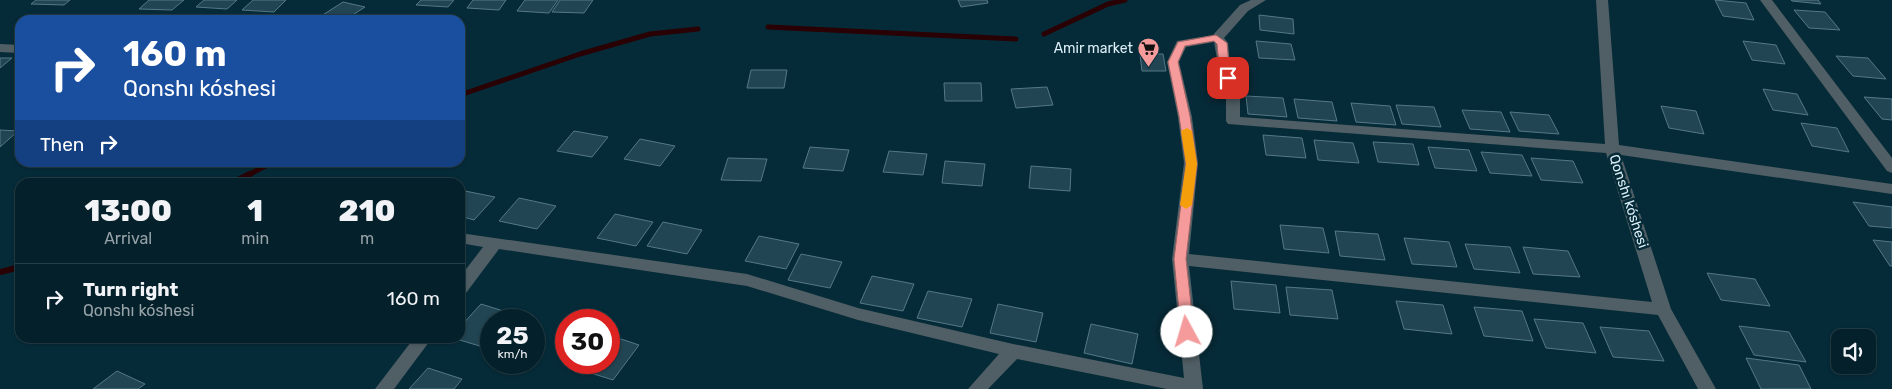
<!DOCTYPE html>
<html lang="en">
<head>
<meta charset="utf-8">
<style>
	:root { --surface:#04202a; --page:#122d36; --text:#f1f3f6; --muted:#97a3a8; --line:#253e47 }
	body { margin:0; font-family:Rubik,sans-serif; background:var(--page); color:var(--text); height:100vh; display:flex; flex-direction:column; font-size:19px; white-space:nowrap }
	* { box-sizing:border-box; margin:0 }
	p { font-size:16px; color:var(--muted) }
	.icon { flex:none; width:28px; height:28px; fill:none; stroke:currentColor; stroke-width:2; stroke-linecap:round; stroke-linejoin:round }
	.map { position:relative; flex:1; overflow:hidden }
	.panel { position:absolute; left:15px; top:178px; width:450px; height:165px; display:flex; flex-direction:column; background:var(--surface); border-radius:15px; box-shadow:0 1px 4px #0004,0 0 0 1px var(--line) }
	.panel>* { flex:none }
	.banner { position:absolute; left:15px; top:15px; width:450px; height:152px; border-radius:15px; box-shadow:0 1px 4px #0004,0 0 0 1px var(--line); background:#1a4fa0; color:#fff; overflow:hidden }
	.fabs { position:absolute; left:1831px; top:329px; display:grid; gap:10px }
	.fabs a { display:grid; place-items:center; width:45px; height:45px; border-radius:10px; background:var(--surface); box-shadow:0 1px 4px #0004,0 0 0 1px var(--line); font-size:25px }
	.speed { position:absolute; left:480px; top:309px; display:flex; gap:10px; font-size:25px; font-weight:700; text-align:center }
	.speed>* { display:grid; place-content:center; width:65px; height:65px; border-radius:50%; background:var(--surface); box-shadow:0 1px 4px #0004,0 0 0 1px var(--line); line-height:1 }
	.speed small { font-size:12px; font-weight:400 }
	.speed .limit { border:8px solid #d22; background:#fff; color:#111 }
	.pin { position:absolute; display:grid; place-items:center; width:42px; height:42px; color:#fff; margin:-21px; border-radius:10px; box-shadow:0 2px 8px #0006 }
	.me { position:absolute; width:55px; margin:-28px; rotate:354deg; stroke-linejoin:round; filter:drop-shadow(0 0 4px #0008) }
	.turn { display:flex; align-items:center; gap:18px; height:105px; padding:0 25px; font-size:22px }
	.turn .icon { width:65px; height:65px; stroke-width:2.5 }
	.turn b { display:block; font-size:35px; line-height:42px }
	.then { display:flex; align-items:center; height:48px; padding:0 25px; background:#0003; gap:10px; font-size:19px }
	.eta { display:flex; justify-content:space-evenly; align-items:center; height:85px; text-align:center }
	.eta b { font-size:30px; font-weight:800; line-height:35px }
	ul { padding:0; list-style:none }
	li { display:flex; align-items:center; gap:15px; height:70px; padding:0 25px; border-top:1px solid var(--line) }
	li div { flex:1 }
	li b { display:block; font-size:19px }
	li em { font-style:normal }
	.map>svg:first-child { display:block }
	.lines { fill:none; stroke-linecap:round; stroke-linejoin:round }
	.stream-far1 { stroke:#290004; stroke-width:5 }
	.stream { stroke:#290004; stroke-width:6 }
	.building { fill:#224553; stroke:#547886 }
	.minor { fill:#505f65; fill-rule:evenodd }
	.route { fill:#f59b9c; stroke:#9f6565 }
	.slow { fill:#f59e0b }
	.labels { text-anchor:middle; stroke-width:5; stroke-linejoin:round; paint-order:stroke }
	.poi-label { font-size:14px; fill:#dceff7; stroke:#062b38; text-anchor:end }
	.street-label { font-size:14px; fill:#dceff7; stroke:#062b38 }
</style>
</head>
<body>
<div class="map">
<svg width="1892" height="389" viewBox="0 0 1892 389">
	<rect width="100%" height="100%" fill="#062b38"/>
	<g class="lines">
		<path class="stream-far1" d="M768 27 1016 39
			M1044 34 1108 4 1125 0
			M460 95 580 54 650 34 698 29
			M248 175 273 162"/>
		<path class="stream" d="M234 182 250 174
			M0 272 20 267"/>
	</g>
	<path class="building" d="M36 0H70L64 5 31 4Z
		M149 0H184L172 10 139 9Z
		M204 0H237L227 9 196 7Z
		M253 0H286L274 12 242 10Z
		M421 0H454L448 7 416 5Z
		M473 0H506L499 10 467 8Z
		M525 0H558L549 13 517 11Z
		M560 0H593L584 13 552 12Z
		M958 0H987L988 3 961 7Z
		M1715 0 1746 3 1754 20 1723 16Z
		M1791 0H1818L1821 4 1792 1Z
		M343 2 365 7 345 20 318 18Z
		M1794 10 1825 12 1840 30 1809 28Z
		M1259 15 1293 19 1294 34 1260 30Z
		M1256 41 1291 44 1295 60 1259 58Z
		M1743 41 1776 45 1785 64 1752 60Z
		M1140 54H1163L1166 71H1142Z
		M1836 56 1868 58 1886 79 1853 76Z
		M0 58H12L0 68Z
		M751 70H787L784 88H747Z
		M944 83H981L982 101H945Z
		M1047 87 1053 105 1016 108 1011 89Z
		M1763 89 1797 94 1808 115 1773 110Z
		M1246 96 1283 98 1287 117 1248 114Z
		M1864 97 1892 99V120L1882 119Z
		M1294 99 1332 102 1337 121 1298 118Z
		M1351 103 1390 106 1396 125 1356 122Z
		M1396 105 1434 107 1441 127 1402 124Z
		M1661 106 1696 111 1704 134 1669 128Z
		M1462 110 1501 112 1510 132 1470 129Z
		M1510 112 1549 115 1559 134 1519 131Z
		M1801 123 1837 128 1849 152 1812 146Z
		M0 130 18 131 0 147Z
		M574 131 608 137 592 157 557 151Z
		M1263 135 1302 138 1306 158 1266 155Z
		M640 139 675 146 660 166 624 159Z
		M1314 140 1353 143 1359 163 1318 160Z
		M1373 142 1413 144 1419 165 1378 162Z
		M810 147 849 150 843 171 803 168Z
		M1428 147 1469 150 1477 171 1435 168Z
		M889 151 927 154 923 175 883 172Z
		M1481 152 1522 155 1532 176 1490 173Z
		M728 158 767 159 761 181 721 180Z
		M1531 158 1573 161 1583 183 1541 180Z
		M945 161 985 164 982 186 942 183Z
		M116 162H156L152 166 115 164Z
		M1031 166 1071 169 1070 191 1029 188Z
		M460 190 495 197 474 220 460 216Z
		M519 198 556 206 537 229 499 221Z
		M1853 202 1892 207V228L1869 226Z
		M615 214 653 222 636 246 597 238Z
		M663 222 702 230 687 254 647 246Z
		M1280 225 1323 228 1329 253 1284 249Z
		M1335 231 1378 234 1385 260 1340 256Z
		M759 236 799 244 786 269 745 261Z
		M1404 238 1449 242 1457 267 1412 264Z
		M1873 240 1892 242V266H1890Z
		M1465 244 1510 247 1520 273 1474 269Z
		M1523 247 1568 251 1580 277 1533 274Z
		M801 254 842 262 830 288 788 280Z
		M1707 273 1755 279 1770 306 1721 300Z
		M872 276 914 284 903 311 860 303Z
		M1231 281 1276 285 1280 313 1234 309Z
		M1286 287 1332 290 1338 319 1290 315Z
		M928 291 972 299 962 327 917 318Z
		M1396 301 1443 305 1452 334 1404 329Z
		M481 304 513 314 508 320H491V338L483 347 453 338H460V327Z
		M998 304 1043 313 1036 342 990 333Z
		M1474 307 1522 311 1533 341 1484 336Z
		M1534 319 1583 323 1596 353 1546 348Z
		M1091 324 1138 334 1132 364 1084 353Z
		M1739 326 1789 332 1806 362 1754 355Z
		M1600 327 1649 331 1664 361 1613 357Z
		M609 335 639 345 613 380 578 369 583 362H609Z
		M1746 358 1799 365 1811 389H1761Z
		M428 368 462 379 454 389H409Z
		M117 371 145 384 138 389H93Z"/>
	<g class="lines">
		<path class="minor" d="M1251 0H1266L1248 11 1224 38 1228 43 1230 65 1240 91V117L1605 144 1596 0H1608L1619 145 1892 184V194L1621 155 1671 309 1716 389H1698L1658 315 1189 266 1203 389H1167L1017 359 988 389H968L999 354 858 320 747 286 499 249 466 293 460 295V277L483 247 460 243V233L747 274 858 308 1013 344 1184 378 1172 259 1184 163 1178 117 1167 62 1177 41 1213 35 1240 5ZM1214 42 1218 65 1226 91V121L1228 124 1606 153 1652 302 1189 254 1198 163 1192 117 1179 62 1186 47Z
			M1760 0H1772L1892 158V173L1887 171Z
			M0 44 20 45V53L0 52Z
			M414 338H432L394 389H375Z"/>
	</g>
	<path class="route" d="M1216 35 1227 43 1229 65 1233 78 1232 80H1225C1219 69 1218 56 1217 44L1214 41 1185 46 1178 62 1190 116 1197 164 1186 259 1194 332 1192 336H1183L1181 332 1174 259 1186 164 1179 116 1168 62 1178 42Z"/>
	<path class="slow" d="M1187 128 1192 131 1197 164 1192 205 1186 209 1180 205 1186 164 1181 131Z"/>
	<defs>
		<symbol id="supermarket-pin" viewBox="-11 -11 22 30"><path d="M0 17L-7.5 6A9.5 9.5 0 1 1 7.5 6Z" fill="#f59b9c" stroke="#062b38"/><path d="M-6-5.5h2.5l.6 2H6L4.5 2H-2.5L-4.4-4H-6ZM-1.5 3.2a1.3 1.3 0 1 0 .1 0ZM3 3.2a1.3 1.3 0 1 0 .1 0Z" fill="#111"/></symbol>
	</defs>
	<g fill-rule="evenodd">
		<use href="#supermarket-pin" x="1136" y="36" width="25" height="34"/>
	</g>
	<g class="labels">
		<g class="poi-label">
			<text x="1133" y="53">Amir market</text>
		</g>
		<g class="street-label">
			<text transform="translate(1629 201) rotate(72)" y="5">Qonshı kóshesi</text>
		</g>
	</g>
</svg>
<div class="fabs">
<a><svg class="icon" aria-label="sound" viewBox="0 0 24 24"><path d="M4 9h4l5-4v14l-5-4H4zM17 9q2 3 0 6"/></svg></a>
</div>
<div class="speed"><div>25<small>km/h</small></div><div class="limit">30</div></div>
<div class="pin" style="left:1228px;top:78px;background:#d93025"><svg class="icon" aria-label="arrive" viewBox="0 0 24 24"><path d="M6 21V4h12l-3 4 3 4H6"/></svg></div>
<svg class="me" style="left:1187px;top:332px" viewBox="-20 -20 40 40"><circle r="19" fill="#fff"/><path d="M0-13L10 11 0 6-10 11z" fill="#f59b9c"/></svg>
<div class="banner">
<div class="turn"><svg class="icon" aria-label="right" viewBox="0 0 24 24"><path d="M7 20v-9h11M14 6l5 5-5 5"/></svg><div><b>160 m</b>Qonshı kóshesi</div></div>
<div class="then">Then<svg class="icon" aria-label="right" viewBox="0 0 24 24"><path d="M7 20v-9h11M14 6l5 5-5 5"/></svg></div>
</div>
<section class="panel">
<div class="eta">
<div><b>13:00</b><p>Arrival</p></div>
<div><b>1</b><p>min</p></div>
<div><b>210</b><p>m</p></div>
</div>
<ul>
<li><svg class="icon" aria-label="right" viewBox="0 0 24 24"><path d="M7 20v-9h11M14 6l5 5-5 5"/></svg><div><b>Turn right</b><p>Qonshı kóshesi</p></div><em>160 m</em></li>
</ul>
</section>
</div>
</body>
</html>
